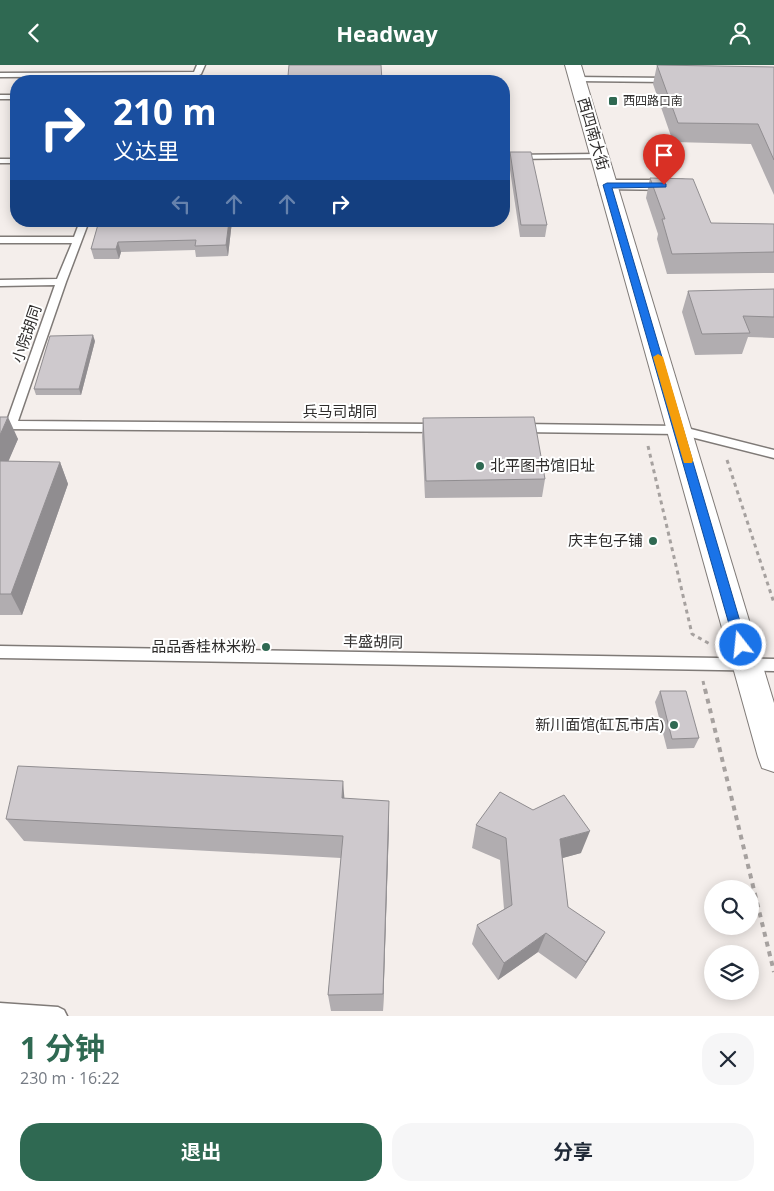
<!DOCTYPE html>
<html lang="zh">
<head>
<meta charset="utf-8">
<style>
	:root { --surface:#fff; --page:#f6f6f7; --text:#1f2937; --muted:#747a83; --accent:#2f6952 }
	body { margin:0; font-family:"Open Sans","Noto Sans SC",sans-serif; background:var(--page); color:var(--text); height:100vh; display:flex; flex-direction:column; font-size:19px; white-space:nowrap }
	* { box-sizing:border-box; margin:0 }
	p { font-size:16px; color:var(--muted) }
	.icon { flex:none; width:28px; height:28px; fill:none; stroke:currentColor; stroke-width:2; stroke-linecap:round; stroke-linejoin:round }
	.map { position:relative; height:951px; overflow:hidden }
	.drawer { display:flex; flex-direction:column; background:var(--surface); flex:1 }
	.drawer>* { flex:none }
	.hud { position:absolute; left:10px; top:10px; width:500px; height:152px; border-radius:20px; box-shadow:0 2px 12px #0003; background:#1a4fa0; color:#fff; overflow:hidden }
	.fabs { position:absolute; left:704px; top:815px; display:grid; gap:10px }
	.fabs a { display:grid; place-items:center; width:55px; height:55px; border-radius:50%; background:var(--surface); box-shadow:0 2px 12px #0003; font-size:25px }
	.pin { position:absolute; display:grid; place-items:center; width:42px; height:42px; color:#fff; margin:-51px -21px; border-radius:50% 50% 50% 0; rotate:-45deg; box-shadow:0 0 5px #0007 }
	.pin .icon { rotate:45deg }
	.me { position:absolute; width:55px; margin:-28px; rotate:344deg; stroke-linejoin:round; filter:drop-shadow(0 0 4px #0008) }
	.turn { display:flex; align-items:center; gap:18px; height:105px; padding:0 20px; font-size:22px }
	.turn .icon { width:65px; height:65px; stroke-width:2.5 }
	.turn b { display:block; font-size:35px; line-height:42px }
	.lanes { display:flex; align-items:center; height:48px; padding:0 20px; background:#0003; justify-content:center; gap:25px; direction:ltr }
	.lanes .off { opacity:.35 }
	.round { display:grid; place-items:center; flex:none; width:52px; height:52px; border-radius:20px; background:var(--page) }
	.headline { display:flex; align-items:center; justify-content:space-between; height:85px; padding:0 20px }
	h1 { font-size:30px; font-weight:700; line-height:38px; color:var(--accent) }
	.cta { display:flex; gap:10px; margin-top:auto; padding:10px 20px }
	.cta a { flex:1; height:58px; border-radius:20px; background:var(--accent); color:#fff; font-size:20px; font-weight:700; line-height:58px; text-align:center }
	.cta a+a { background:var(--page); color:var(--text) }
	header { display:flex; justify-content:space-between; align-items:center; height:65px; padding:0 20px; background:var(--accent); color:#fff; font-size:22px; font-weight:700 }
	.map>svg:first-child { display:block }
	.lines { fill:none; stroke-linecap:round; stroke-linejoin:round }
	.service-casing { stroke:#7f7a77; stroke-width:3 }
	.minor-casing { stroke:#7f7a77; stroke-width:3 }
	.primary-casing { stroke:#7f7a77; stroke-width:2 }
	.path-far1 { stroke:#a6a19f; stroke-width:3; stroke-dasharray:4 4; stroke-linecap:butt }
	.path { stroke:#a6a19f; stroke-width:4; stroke-dasharray:5 5; stroke-linecap:butt }
	.service { fill:#fff; fill-rule:evenodd }
	.minor { fill:#fff; fill-rule:evenodd }
	.primary { fill:#fff; fill-rule:evenodd }
	.wall { fill:#b1adb0 }
	.shaded-wall { fill:#908d90 }
	.building { fill:#cec9cd; stroke:#908d90 }
	.route { fill:#1a73e8; stroke:#114b97 }
	.slow { fill:#f59e0b }
	.poi-dot { fill:#2f6952; stroke:#fff; stroke-width:2 }
	.labels { text-anchor:middle; stroke-width:4; stroke-linejoin:round; paint-order:stroke }
	.far-poi-label { font-size:12px; fill:#2f2d2c; stroke:#fff; text-anchor:start }
	.street-label { font-size:15px; fill:#2f2d2c; stroke:#fff }
	.poi-label { font-size:15px; fill:#2f2d2c; stroke:#fff; text-anchor:end }
</style>
</head>
<body>
<header><svg class="icon" aria-label="back" viewBox="0 0 24 24"><path d="M15 5l-7 7 7 7"/></svg>Headway<svg class="icon" aria-label="person" viewBox="0 0 24 24"><circle cx="12" cy="8" r="4"/><path d="M4 21q1-7 8-7t8 7"/></svg></header>
<div class="map">
<svg width="774" height="951" viewBox="0 0 774 951">
	<rect width="100%" height="100%" fill="#f4eeeb"/>
	<g class="lines">
		<defs>
			<path id="service" d="M197 0H205L201 9 197 11 0 12V8L194 7Z
				M573 12 669 13 673 15 669 17 576 16H573Z
				M0 30H16V34H0Z
				M598 89 602 91 601 93 504 94V90Z
				M0 94H16V98H0Z
				M80 156H89L66 217 18 356 437 359 443 363 437 367 0 364V356H7L55 220 0 221V215L57 214 72 178H0V172H74Z
				M520 359 679 361 774 385V393L679 369 520 367 514 363Z
				M0 581 774 594V606L0 593Z
				M0 938 58 942 64 945 67 951H0Z"/>
			<path id="minor" d="M607 115H682L688 116 690 120 688 124 682 125 601 124 599 120 601 116Z"/>
			<path id="primary" d="M565 0H581L774 638V707L762 703 758 692Z"/>
		</defs>
		<use href="#service" class="service-casing"/>
		<use href="#minor" class="minor-casing"/>
		<use href="#primary" class="primary-casing"/>
		<path class="path-far1" d="M648 381 692 569 710 579
			M727 395 774 538
			M703 616 705 625"/>
		<path class="path" d="M705 624 774 907"/>
		<use href="#service" class="service"/>
		<use href="#minor" class="minor"/>
		<use href="#primary" class="primary"/>
	</g>
	<path class="wall" d="M657 0 774 2V130L751 79 673 77 653 19Z
		M288 11 382 16H289Z
		M510 87 547 160 545 172H520L509 98Z
		M650 113 711 158 774 159V208L667 209 657 174 658 169 646 133Z
		M99 156H232L228 191 196 192 195 185 121 187 119 194H94L91 184Z
		M774 224V273L748 272 742 289 695 290 682 247 688 226Z
		M95 276 81 330H36L34 324Z
		M0 352 18 374 8 396 60 397 68 419 22 550H0Z
		M423 353 545 414 542 432 425 433 422 371Z
		M660 626 699 673 694 683 667 684 655 637Z
		M344 733 389 760 383 946H331L328 930 341 793 24 776 6 754Z
		M476 760 581 788 562 793 568 842 594 886 576 914 538 887 498 915 472 879 477 860 504 844 500 795 472 783Z"/>
	<path class="shaded-wall" d="M229 156H232L228 191 226 180Z
		M118 177 121 187 119 194 116 184Z
		M93 270 95 276 81 330 79 324Z
		M8 352 18 374 0 416V370Z
		M60 397 68 419 22 550 11 529Z
		M343 716 345 740 342 733Z
		M389 736V760L383 946V929Z
		M590 766 581 788 552 796 560 774Z
		M605 867 594 886 576 914 586 897Z
		M546 868 538 887 498 915 504 898Z"/>
	<path class="building" d="M289 0H381L382 16H293L294 11H288Z
		M657 0 774 2V95L758 59 678 58Z
		M510 87H531L547 160H521Z
		M650 113 693 114 711 158 774 159V187L672 189 662 154H665Z
		M99 156H229L226 180 195 181 196 175 118 177 116 184H91Z
		M774 224V252L743 251 750 268 702 269 688 226Z
		M93 270 79 324H34L50 271Z
		M0 352H8L0 370Z
		M534 352 545 414 426 416 423 353Z
		M0 396 60 397 11 529H0Z
		M660 626H686L699 673 672 674Z
		M18 701 343 716 342 733 389 736 383 929 328 930 343 771 6 754Z
		M500 727 533 745 564 730 590 766 560 774 568 842 605 867 586 897 546 868 504 898 477 860 512 840 506 773 476 760Z"/>
	<path class="route" d="M664 118 666 119V122L612 123 747 580 745 584 741 585 737 584 735 580 603 120 607 118Z"/>
	<path class="slow" d="M658 289 663 292 693 395 692 398H684L683 395 653 292Z"/>
	<g class="poi-dot">
		<rect x="608" y="31" width="10" height="10" rx="2.5"/>
		<circle cx="480" cy="401" r="5"/>
		<circle cx="653" cy="476" r="5"/>
		<circle cx="266" cy="582" r="5"/>
		<circle cx="674" cy="660" r="5"/>
	</g>
	<g class="labels">
		<g class="far-poi-label">
			<text x="623" y="40">西四路口南</text>
		</g>
		<g class="street-label">
			<text transform="translate(593 69) rotate(74)" y="5">西四南大街</text>
			<text transform="translate(27 269) rotate(-71)" y="5">小院胡同</text>
			<text x="340" y="352">兵马司胡同</text>
			<text transform="translate(373 577) rotate(1)" y="5">丰盛胡同</text>
		</g>
		<g class="poi-label">
			<text x="490" y="406" text-anchor="start">北平图书馆旧址</text>
			<text x="643" y="481">庆丰包子铺</text>
			<text x="256" y="587">品品香桂林米粉</text>
			<text x="664" y="665">新川面馆(缸瓦市店)</text>
		</g>
	</g>
</svg>
<div class="fabs">
<a><svg class="icon" aria-label="search" viewBox="0 0 24 24"><circle cx="10" cy="10" r="6"/><path d="M15 15l6 6"/></svg></a>
<a><svg class="icon" aria-label="layers" viewBox="0 0 24 24"><path d="M12 4l9 5-9 5-9-5zM3 14l9 5 9-5"/></svg></a>
</div>
<div class="pin" style="left:664px;top:120px;background:#d93025"><svg class="icon" aria-label="arrive" viewBox="0 0 24 24"><path d="M6 21V4h12l-3 4 3 4H6"/></svg></div>
<svg class="me" style="left:741px;top:580px" viewBox="-20 -20 40 40"><circle r="17" fill="#1a73e8" stroke="#fff" stroke-width="3"/><path d="M0-11L8 9 0 5-8 9z" fill="#fff"/></svg>
<div class="hud">
<div class="turn"><svg class="icon" aria-label="right" viewBox="0 0 24 24"><path d="M7 20v-9h11M14 6l5 5-5 5"/></svg><div><b>210 m</b>义达里</div></div>
<div class="lanes"><svg class="icon off" aria-label="left" viewBox="0 0 24 24"><path d="M17 20v-9H6M10 6l-5 5 5 5"/></svg><svg class="icon off" aria-label="ahead" viewBox="0 0 24 24"><path d="M12 20V5M6 11l6-6 6 6"/></svg><svg class="icon off" aria-label="ahead" viewBox="0 0 24 24"><path d="M12 20V5M6 11l6-6 6 6"/></svg><svg class="icon" aria-label="right" viewBox="0 0 24 24"><path d="M7 20v-9h11M14 6l5 5-5 5"/></svg></div>
</div>
</div>
<section class="drawer">
<div class="headline"><div><h1>1 分钟</h1><p>230 m · 16:22</p></div><a class="round"><svg class="icon" aria-label="close" viewBox="0 0 24 24"><path d="M6 6l12 12M18 6L6 18"/></svg></a></div>
<div class="cta"><a>退出</a><a>分享</a></div>
</section>
</body>
</html>
